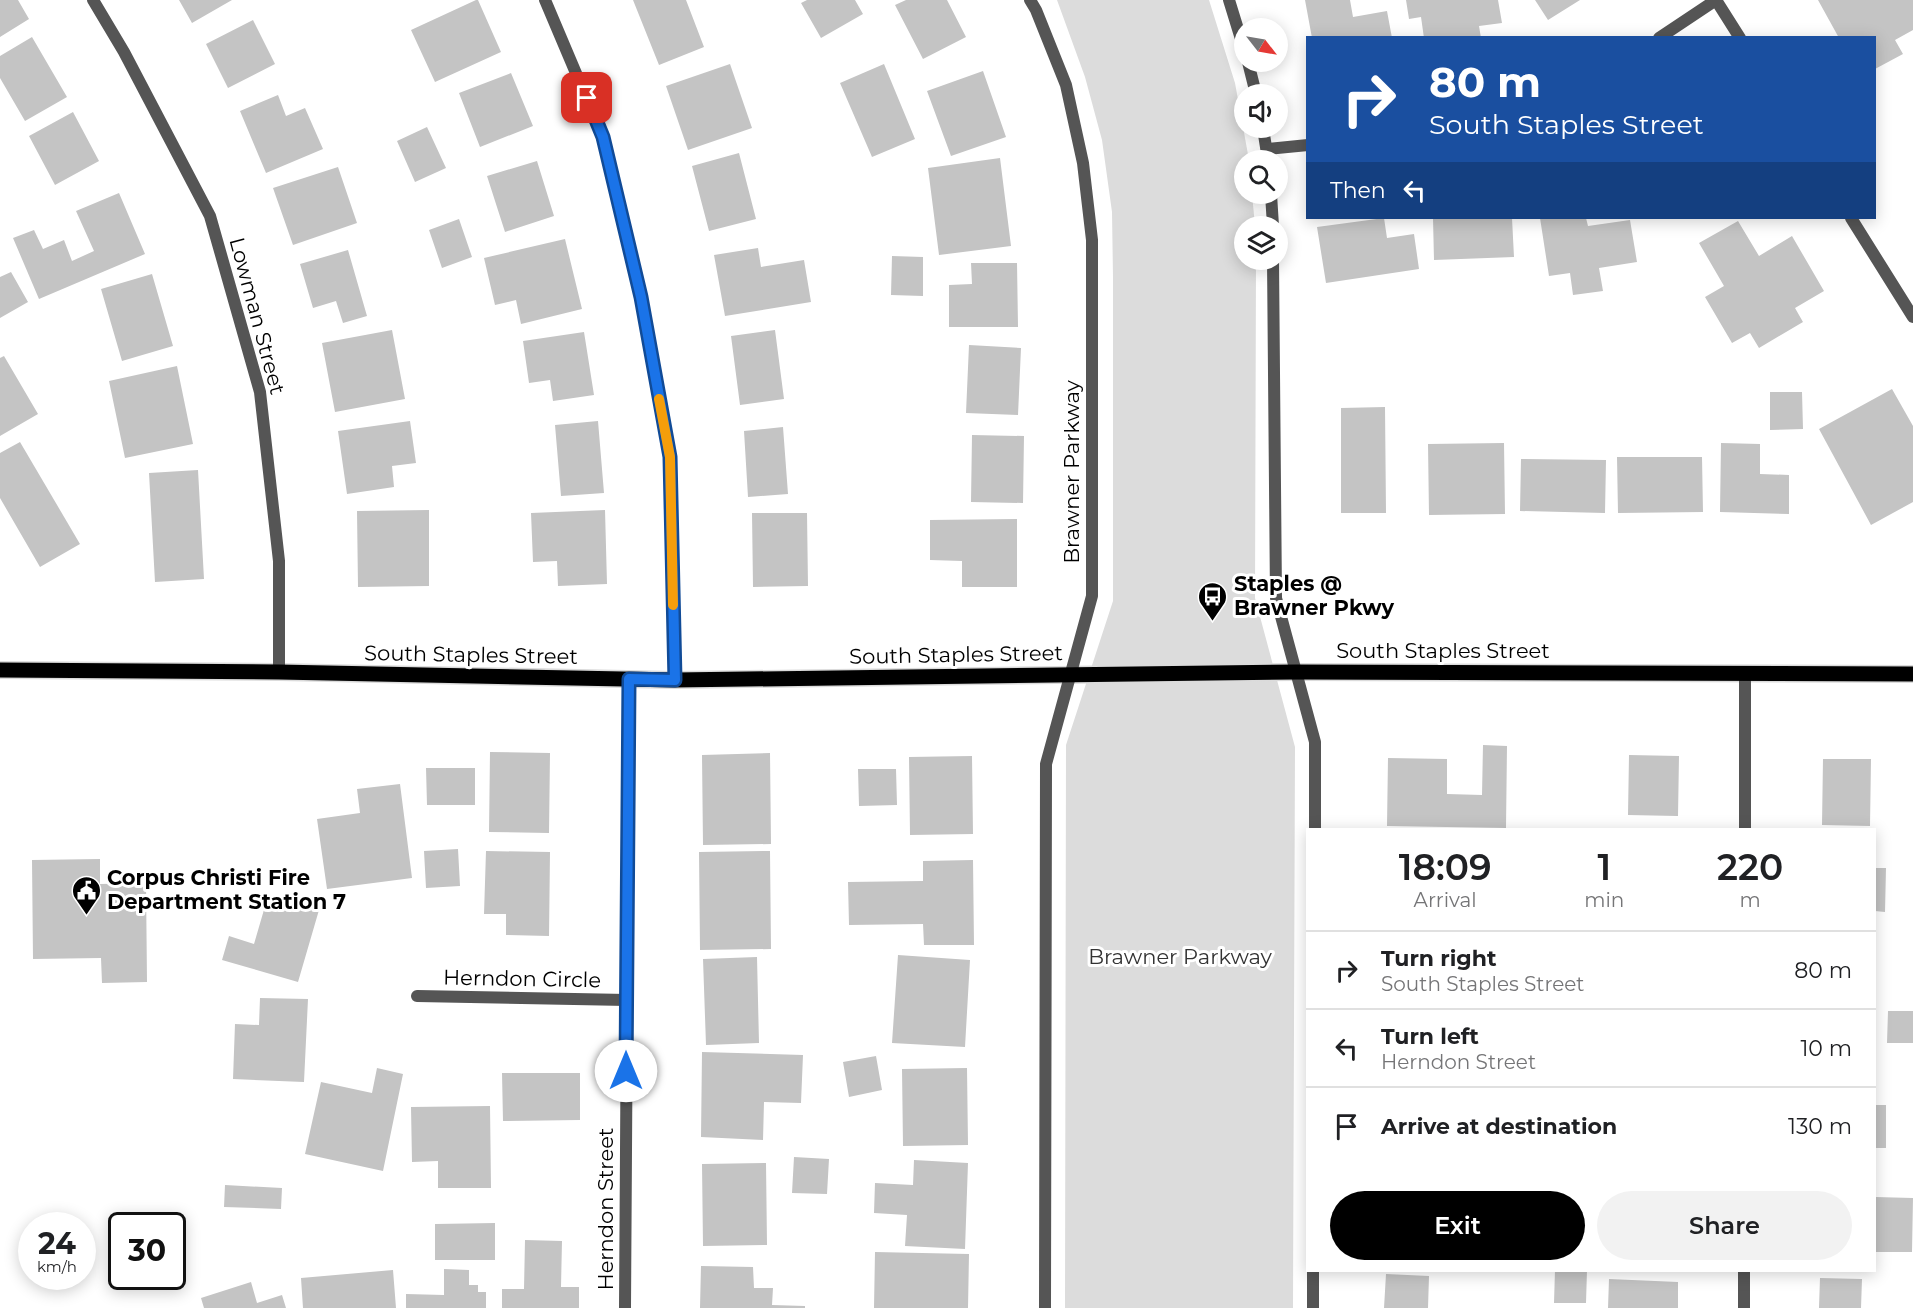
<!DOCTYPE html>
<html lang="en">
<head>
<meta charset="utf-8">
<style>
	:root { --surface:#fff; --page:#f2f2f2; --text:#202124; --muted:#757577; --line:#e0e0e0; --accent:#000 }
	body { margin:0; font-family:Montserrat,sans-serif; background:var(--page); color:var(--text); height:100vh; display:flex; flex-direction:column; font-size:22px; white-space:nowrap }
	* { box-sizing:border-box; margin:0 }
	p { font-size:20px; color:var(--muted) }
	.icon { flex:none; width:33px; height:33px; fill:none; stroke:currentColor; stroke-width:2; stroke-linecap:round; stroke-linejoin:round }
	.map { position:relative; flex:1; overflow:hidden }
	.sheet { position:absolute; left:1306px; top:828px; width:570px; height:444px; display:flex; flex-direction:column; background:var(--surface); border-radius:0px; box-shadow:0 3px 15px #0003 }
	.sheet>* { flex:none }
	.banner { position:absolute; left:1306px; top:36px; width:570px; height:183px; border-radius:0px; box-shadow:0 3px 15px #0003; background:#1a4fa0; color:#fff; overflow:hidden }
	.needle { width:39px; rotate:121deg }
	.controls { position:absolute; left:1234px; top:18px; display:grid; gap:12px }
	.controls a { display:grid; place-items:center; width:54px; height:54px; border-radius:50%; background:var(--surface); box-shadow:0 3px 15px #0003; font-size:30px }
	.speed { position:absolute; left:18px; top:1212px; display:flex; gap:12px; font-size:30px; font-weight:700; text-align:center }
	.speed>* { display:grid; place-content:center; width:78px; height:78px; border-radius:50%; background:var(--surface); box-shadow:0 3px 15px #0003; line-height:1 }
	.speed small { font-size:15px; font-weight:400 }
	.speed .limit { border:3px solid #111; border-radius:9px; background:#fff; color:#111 }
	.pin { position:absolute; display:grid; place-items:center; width:51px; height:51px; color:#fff; margin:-26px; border-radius:12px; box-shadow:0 3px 9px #0006 }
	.me { position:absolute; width:66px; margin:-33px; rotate:0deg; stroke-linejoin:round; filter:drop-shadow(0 0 4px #0008) }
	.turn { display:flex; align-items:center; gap:21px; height:126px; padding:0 24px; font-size:27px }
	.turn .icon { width:78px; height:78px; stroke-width:2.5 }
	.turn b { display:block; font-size:42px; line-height:51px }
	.then { display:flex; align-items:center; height:57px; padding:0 24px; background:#0003; gap:12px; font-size:22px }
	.eta { display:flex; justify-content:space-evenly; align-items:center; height:102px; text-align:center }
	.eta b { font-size:36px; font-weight:600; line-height:42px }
	.primary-button { display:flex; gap:12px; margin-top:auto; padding:12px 24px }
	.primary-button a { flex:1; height:69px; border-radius:36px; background:var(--accent); color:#fff; font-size:24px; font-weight:600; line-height:69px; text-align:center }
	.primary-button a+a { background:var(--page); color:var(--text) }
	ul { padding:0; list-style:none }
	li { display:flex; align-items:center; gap:18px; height:78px; padding:0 24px; border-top:2px solid var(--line) }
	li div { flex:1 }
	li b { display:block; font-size:22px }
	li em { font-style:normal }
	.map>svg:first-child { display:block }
	.green { fill:#dcdcdc }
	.building { fill:#c4c4c4 }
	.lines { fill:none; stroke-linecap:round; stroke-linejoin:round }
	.primary-casing { stroke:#dbdbdb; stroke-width:18 }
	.minor { stroke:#555; stroke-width:12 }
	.tertiary { stroke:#555; stroke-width:12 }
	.primary { stroke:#000; stroke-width:15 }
	.route-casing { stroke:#114b97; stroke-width:15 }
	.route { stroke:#1a73e8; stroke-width:10 }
	.slow { stroke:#f59e0b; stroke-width:10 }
	.labels { text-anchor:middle; stroke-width:6; stroke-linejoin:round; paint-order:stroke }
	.street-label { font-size:21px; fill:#000; stroke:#fff }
	.poi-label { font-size:21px; font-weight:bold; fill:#000; stroke:#fff; text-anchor:start }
	.park-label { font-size:21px; fill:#333; stroke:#fff }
</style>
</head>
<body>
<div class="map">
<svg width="1913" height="1308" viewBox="0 0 1913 1308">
	<rect width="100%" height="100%" fill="#fff"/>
	<path class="green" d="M1057 0H1209L1235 83 1249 160H1245V194H1252L1255 226H1245V260H1256L1255 598 1295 747 1293 1308H1065L1066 745 1113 601V277L1112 212 1102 140 1085 77Z"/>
	<path class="building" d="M0 0H18L29 19 0 37Z
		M179 0H232L192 23Z
		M476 0H478L501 52 435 82 411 30Z
		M633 0H686L704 47 659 65Z
		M807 0H855L863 14 821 38 801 3Z
		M906 0H947L966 37 923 59 895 5Z
		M1305 0H1350L1353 17 1387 11 1392 38H1312Z
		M1406 0H1498L1502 23 1479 26 1481 38H1424L1421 17 1409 19Z
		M1535 0H1580L1548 20Z
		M1818 0H1913V30L1895 40 1903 54 1875 69V38H1839Z
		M253 20 275 64 228 88 206 44Z
		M32 37 67 97 25 121 0 78V56Z
		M730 64 752 128 688 150 666 86Z
		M884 64 915 139 872 157 840 83Z
		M983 71 1006 137 951 156 927 91Z
		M511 73 533 126 480 147 459 93Z
		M278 95 286 116 305 108 323 149 266 173 240 111Z
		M73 112 99 161 55 185 29 136Z
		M427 127 446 168 415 182 397 141Z
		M739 153 756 219 709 231 692 166Z
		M1000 158 1011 246 939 255 928 168Z
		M537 161 554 216 505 232 487 176Z
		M338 167 357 223 293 245 273 188Z
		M119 193 145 254 39 299 13 238 34 230 43 249 64 240 72 261 94 251 76 211Z
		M1384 218 1387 238 1414 234 1419 269 1326 283 1317 227Z
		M1433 218H1512L1514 257 1434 260Z
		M1540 218H1586L1588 226 1630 220 1637 262 1599 268 1603 291 1573 295 1570 273 1549 276Z
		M459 219 472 257 442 268 429 230Z
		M1738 221 1759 256 1792 236 1824 291 1795 308 1803 322 1759 348 1750 333 1732 343 1705 297 1724 286 1699 243Z
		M565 239 582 309 521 324 516 300 495 305 484 258Z
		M758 248 761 267 804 260 811 302 725 316 714 255Z
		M348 250 367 316 343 323 336 301 313 308 300 264Z
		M892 256 923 257V296L891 295Z
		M971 263H1017L1018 327H949V285L972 284Z
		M11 272 28 302 0 318V277Z
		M152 274 173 346 122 361 101 289Z
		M392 330 405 399 335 412 322 343Z
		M775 330 784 399 740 405 731 336Z
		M584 332 594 395 553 401 550 380 529 383 523 341Z
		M969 345 1021 348 1018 415 966 413Z
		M4 356 38 414 0 436V358Z
		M177 366 193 444 125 458 109 381Z
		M1892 389 1913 426V502L1871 525 1819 429Z
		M1770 392H1802L1803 429 1770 430Z
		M1385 407 1386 513H1341V408Z
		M410 421 416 463 392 466 394 487 347 494 338 431Z
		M598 421 604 493 561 496 555 425Z
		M783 427 788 494 748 497 744 431Z
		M972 435 1024 436 1023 503 971 502Z
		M20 442 80 544 40 567 0 498V453Z
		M1504 443 1505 514 1429 515 1428 444Z
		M1721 443 1760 444V474L1789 475V514L1720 512Z
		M1617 457H1702L1703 512 1618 513Z
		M1521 459 1606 460 1605 513 1520 511Z
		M198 470 204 579 155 582 149 473Z
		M429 510V586L358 587 357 511Z
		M605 510 607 584 558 586 557 561 533 562 531 513Z
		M752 513H807L808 586 753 587Z
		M1017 519V587H962V561L930 560V520Z
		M1483 745 1507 746 1506 828 1387 826 1388 758 1447 759V794L1482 795Z
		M490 752 550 753 549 833 489 832Z
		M770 753 771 844 703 845 702 755Z
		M1629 755 1679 756 1678 816 1628 815Z
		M972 756 973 834 910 835 909 757Z
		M1823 759H1871L1870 826 1822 825Z
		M426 768H475V805H427Z
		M858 769H896L897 805 859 806Z
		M400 784 412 878 327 889 317 819 360 813 357 789Z
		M458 849 460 886 426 888 424 851Z
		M486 851 550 852 549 936 506 935V914H484Z
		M770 851 771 949 700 950 699 852Z
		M100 859V884L146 883 147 982 102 983 101 958 33 959 32 860Z
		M973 860 974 945H924L923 924 849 925 848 882 923 881V861Z
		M1875 868H1886L1885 912 1875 911Z
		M268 896 319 910 298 982 222 960 229 936 254 944Z
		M898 955 970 960 965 1047 892 1043Z
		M757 957 759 1043 706 1045 703 959Z
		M260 998 308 999 304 1082 233 1079 235 1024 259 1025Z
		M1888 1011H1913V1043H1887Z
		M702 1052 803 1055 801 1103 764 1102 763 1140 701 1137Z
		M876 1056 882 1090 849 1097 843 1062Z
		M377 1068 403 1074 383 1171 305 1154 321 1082 372 1093Z
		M967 1068 968 1145 903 1146 902 1069Z
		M502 1073H580V1120L503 1121Z
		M1875 1105H1886V1148H1875Z
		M490 1106 491 1188H438V1161L412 1162 411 1107Z
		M794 1157 829 1159 827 1194 792 1193Z
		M914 1160 968 1163 965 1249 905 1246 907 1215 874 1213 875 1183 913 1185Z
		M766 1163 767 1245 703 1246 702 1164Z
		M225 1185 282 1188 281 1209 224 1207Z
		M1875 1197 1913 1198 1912 1252H1875Z
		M495 1223V1260H435V1224Z
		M525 1240 562 1241 561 1287H579V1308H502V1289H524Z
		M875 1252 969 1254 968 1308H874Z
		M701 1266 753 1267 754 1288H773L772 1305 805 1306V1308H700Z
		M444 1269 469 1270V1285H478V1292H486V1308H406V1294L444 1295Z
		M393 1270 396 1308H303L301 1278Z
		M1555 1270H1587L1586 1303H1554Z
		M1386 1274 1429 1276 1428 1308H1384Z
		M1820 1278 1862 1279 1861 1308H1819Z
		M1609 1279 1678 1282V1308H1608Z
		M251 1282 257 1303 282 1295 286 1308H204L201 1298Z"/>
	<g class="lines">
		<defs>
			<path id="primary" d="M0 670 279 672 675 680 1297 672 1913 674"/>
		</defs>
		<use href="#primary" class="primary-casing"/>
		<path class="minor" d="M93 0 124 52 210 216 260 392 279 561V672
			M545 0 603 137 641 297 670 457 675 680
			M1716 0 1740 38
			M1659 38 1716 0
			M1268 149 1308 145
			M1851 218 1913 317
			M1745 830V673
			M417 996 627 1000
			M625 1308 629 679
			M1744 1308V1270"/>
		<path class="tertiary" d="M1030 0 1036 10 1066 85 1083 163 1092 240V596L1046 764 1045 1308
			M1229 0 1245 52
			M1248 62 1256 94
			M1263 128 1268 160
			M1271 194 1273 226
			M1273 260 1276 598 1315 742V830
			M1313 1308V1270"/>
		<use href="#primary" class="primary"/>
	</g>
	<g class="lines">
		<defs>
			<path id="route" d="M587 98 603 137 641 297 670 457 675 680 629 679 626 1071"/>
		</defs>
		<use href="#route" class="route-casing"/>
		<use href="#route" class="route"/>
		<path class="slow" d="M659 399 670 457 673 605"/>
	</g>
	<defs>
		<symbol id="bus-pin" viewBox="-11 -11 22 30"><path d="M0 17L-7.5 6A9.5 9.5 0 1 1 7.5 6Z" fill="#000" stroke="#fff"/><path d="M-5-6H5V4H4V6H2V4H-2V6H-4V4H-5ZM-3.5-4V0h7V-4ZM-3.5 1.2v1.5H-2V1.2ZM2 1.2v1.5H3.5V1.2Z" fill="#fff"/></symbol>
		<symbol id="civic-pin" viewBox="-11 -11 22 30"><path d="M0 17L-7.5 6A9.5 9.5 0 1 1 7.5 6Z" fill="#000" stroke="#fff"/><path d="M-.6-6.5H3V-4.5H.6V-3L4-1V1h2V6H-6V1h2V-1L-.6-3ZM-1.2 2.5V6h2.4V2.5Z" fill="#fff"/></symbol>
	</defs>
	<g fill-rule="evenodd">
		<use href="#bus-pin" x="1196" y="580" width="33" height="45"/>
		<use href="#civic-pin" x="70" y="874" width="33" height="45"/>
	</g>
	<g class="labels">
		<g class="street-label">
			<text transform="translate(257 316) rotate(75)" y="7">Lowman Street</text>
			<text transform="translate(1072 472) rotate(-90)" y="7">Brawner Parkway</text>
			<text x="1443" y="658">South Staples Street</text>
			<text transform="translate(471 655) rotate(1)" y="7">South Staples Street</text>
			<text transform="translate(956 655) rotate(-1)" y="7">South Staples Street</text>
			<text transform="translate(522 979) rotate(1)" y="7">Herndon Circle</text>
			<text transform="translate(606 1209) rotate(-90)" y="7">Herndon Street</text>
		</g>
		<g class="poi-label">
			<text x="1234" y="591">Staples @<tspan x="1234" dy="24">Brawner Pkwy</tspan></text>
			<text x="107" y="885">Corpus Christi Fire<tspan x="107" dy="24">Department Station 7</tspan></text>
		</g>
		<g class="park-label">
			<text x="1180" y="964">Brawner Parkway</text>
		</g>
	</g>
</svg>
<div class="controls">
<a><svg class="needle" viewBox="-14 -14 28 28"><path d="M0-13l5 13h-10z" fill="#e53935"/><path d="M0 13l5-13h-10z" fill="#757577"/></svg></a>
<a><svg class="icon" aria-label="sound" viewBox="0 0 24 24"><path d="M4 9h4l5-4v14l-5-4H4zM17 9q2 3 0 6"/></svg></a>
<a><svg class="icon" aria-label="search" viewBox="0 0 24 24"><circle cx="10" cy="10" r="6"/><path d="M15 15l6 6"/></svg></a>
<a><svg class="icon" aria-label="layers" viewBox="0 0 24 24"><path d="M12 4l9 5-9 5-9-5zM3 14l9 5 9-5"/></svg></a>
</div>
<div class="speed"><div>24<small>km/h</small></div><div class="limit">30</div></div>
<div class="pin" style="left:587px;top:98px;background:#d93025"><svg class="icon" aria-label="arrive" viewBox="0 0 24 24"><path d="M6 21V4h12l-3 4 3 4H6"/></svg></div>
<svg class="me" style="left:626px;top:1071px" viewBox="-20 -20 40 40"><circle r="19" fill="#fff"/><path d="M0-13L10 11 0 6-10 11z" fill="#1a73e8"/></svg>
<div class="banner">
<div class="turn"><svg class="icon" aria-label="right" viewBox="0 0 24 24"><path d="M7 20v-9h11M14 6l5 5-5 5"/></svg><div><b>80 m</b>South Staples Street</div></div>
<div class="then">Then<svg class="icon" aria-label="left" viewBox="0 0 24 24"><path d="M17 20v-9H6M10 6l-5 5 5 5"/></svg></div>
</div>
<section class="sheet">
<div class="eta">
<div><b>18:09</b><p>Arrival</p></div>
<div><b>1</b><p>min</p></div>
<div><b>220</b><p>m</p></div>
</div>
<ul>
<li><svg class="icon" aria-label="right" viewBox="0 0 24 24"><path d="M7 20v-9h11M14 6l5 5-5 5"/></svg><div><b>Turn right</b><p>South Staples Street</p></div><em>80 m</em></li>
<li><svg class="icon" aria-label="left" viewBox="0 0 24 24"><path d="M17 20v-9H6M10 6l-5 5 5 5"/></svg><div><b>Turn left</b><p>Herndon Street</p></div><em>10 m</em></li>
<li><svg class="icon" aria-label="arrive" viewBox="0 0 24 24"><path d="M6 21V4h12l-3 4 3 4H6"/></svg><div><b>Arrive at destination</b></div><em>130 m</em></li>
</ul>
<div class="primary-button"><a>Exit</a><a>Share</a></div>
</section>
</div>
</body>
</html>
